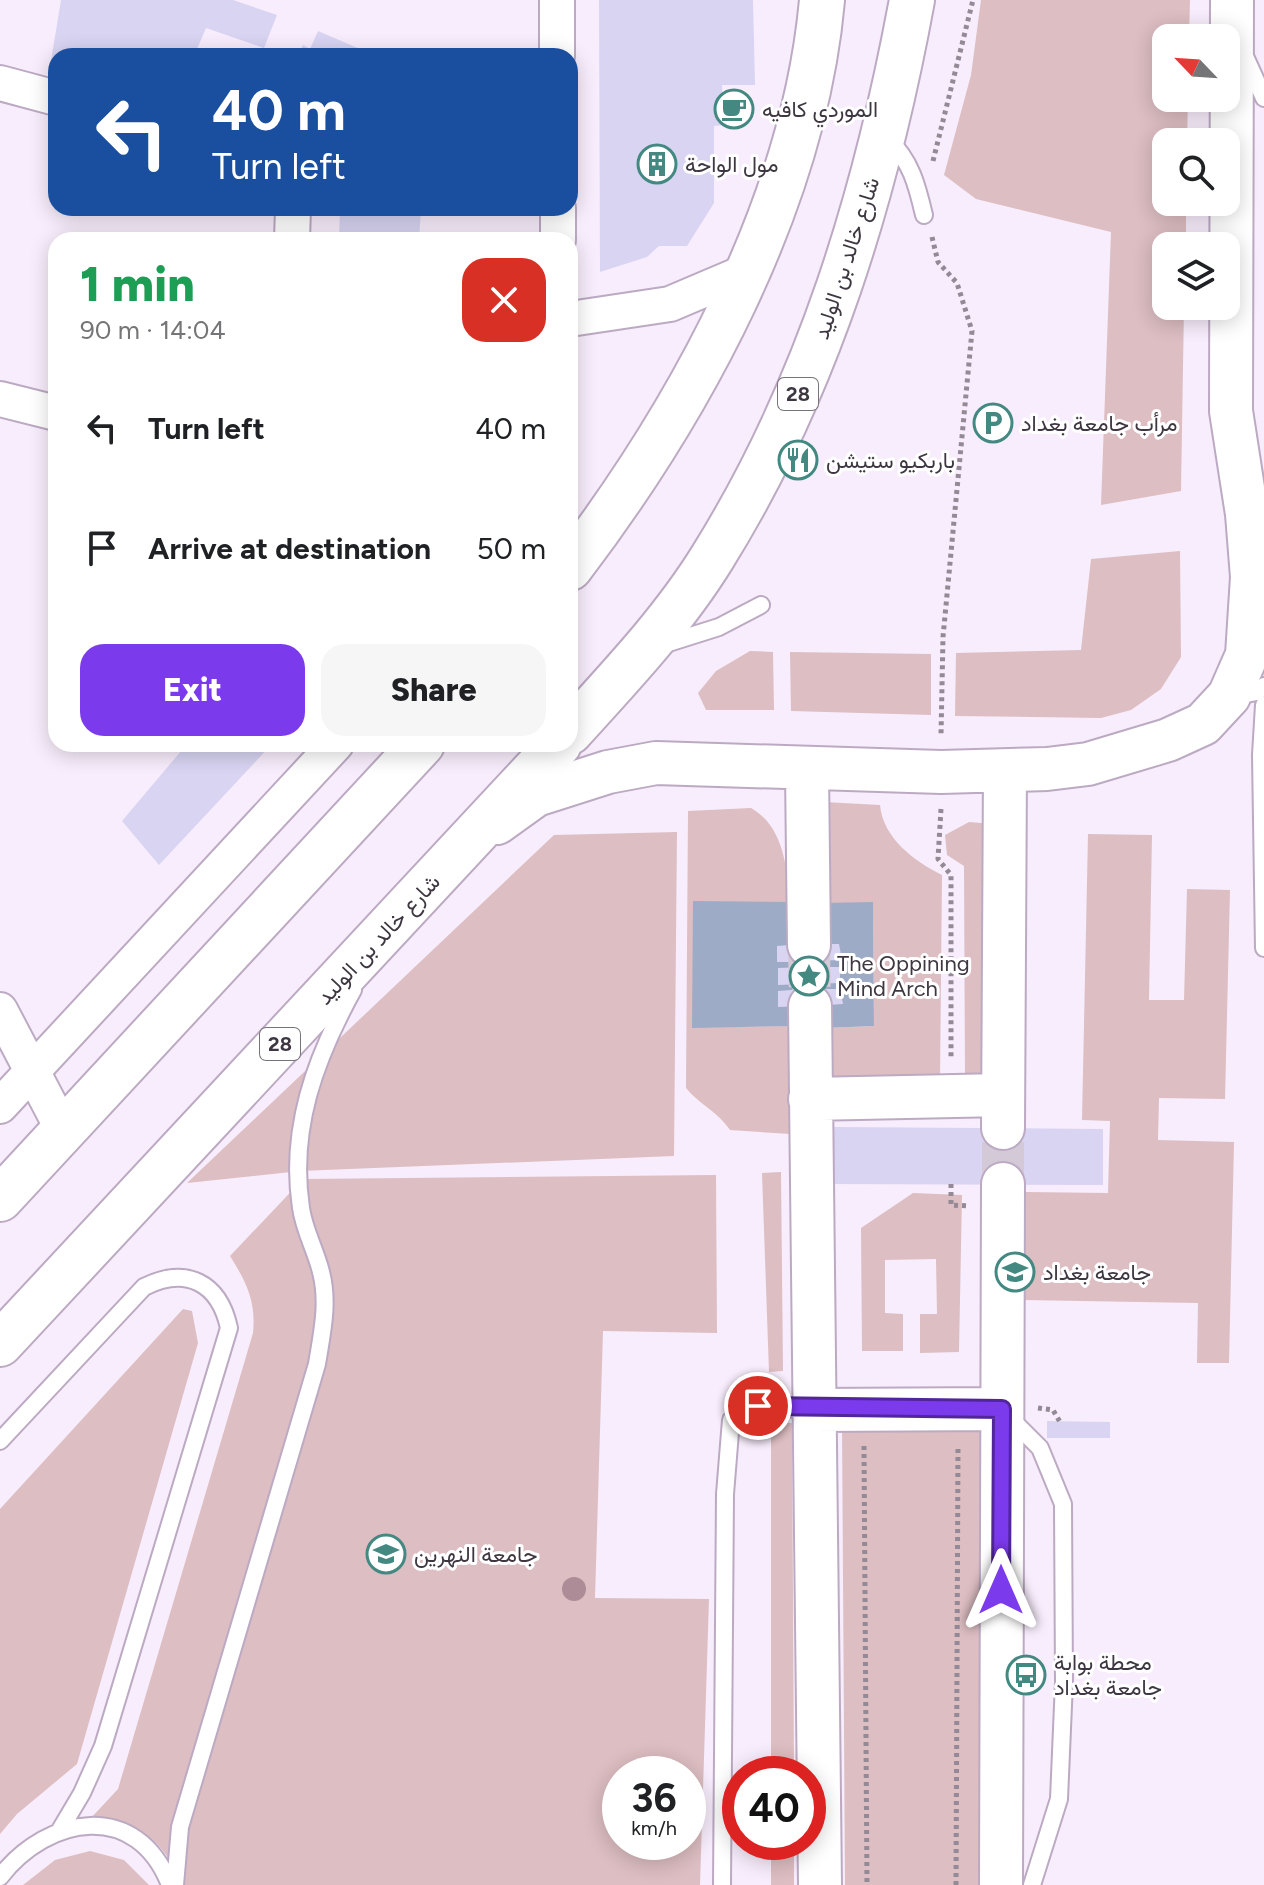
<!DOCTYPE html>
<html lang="en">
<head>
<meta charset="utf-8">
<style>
	:root { --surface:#fff; --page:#f6f6f6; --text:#202124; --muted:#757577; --accent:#7c3aed }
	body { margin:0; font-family:Figtree,Vazirmatn,sans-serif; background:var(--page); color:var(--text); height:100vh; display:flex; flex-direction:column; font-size:30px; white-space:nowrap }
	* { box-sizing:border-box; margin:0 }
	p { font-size:26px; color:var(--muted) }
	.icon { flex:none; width:44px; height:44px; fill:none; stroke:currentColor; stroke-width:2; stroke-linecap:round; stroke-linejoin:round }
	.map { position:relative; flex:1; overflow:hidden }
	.side { position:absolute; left:48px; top:232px; width:530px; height:520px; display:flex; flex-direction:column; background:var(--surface); border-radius:24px; box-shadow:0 4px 20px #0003 }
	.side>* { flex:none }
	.hud { position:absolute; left:48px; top:48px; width:530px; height:168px; border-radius:24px; box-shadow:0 4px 20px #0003; background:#1a4fa0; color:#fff; overflow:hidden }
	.needle { width:52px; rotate:295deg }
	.buttons { position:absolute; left:1152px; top:24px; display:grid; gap:16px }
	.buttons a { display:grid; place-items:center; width:88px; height:88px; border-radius:16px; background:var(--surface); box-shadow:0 4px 20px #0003; font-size:40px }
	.speed { position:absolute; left:602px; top:1756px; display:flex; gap:16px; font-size:40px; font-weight:700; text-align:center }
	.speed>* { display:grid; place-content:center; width:104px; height:104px; border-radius:50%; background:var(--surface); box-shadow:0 4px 20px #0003; line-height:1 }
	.speed small { font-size:20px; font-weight:400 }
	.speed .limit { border:12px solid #d22; background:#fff; color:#111 }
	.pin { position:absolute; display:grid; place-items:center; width:68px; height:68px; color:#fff; margin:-34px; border:4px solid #fff; border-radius:50%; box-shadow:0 2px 8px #0007 }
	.me { position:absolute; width:88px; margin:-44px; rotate:0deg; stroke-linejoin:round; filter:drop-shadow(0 0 6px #0008) }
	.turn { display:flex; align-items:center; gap:28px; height:168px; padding:0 32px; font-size:36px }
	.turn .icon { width:104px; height:104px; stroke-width:2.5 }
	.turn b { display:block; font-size:56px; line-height:68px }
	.round { display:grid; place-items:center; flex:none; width:84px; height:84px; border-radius:24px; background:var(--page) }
	.overview { display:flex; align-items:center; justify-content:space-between; height:136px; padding:0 32px }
	h1 { font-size:48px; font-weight:800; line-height:60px; color:#1e9e55 }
	.primary-button { display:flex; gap:16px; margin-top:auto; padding:16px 32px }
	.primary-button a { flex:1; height:92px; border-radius:24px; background:var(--accent); color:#fff; font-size:32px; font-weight:800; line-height:92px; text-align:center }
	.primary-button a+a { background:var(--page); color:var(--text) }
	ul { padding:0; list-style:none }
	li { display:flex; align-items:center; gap:24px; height:120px; padding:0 32px }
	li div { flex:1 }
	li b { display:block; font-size:30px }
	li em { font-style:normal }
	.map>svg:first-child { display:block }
	.green { fill:#ddbec2; fill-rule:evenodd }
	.water { fill:#9dabc6 }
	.building { fill:#d8d4f2 }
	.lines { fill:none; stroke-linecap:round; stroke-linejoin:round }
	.tertiary-tunnel { stroke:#d3c9d7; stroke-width:42; stroke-dasharray:42 21; stroke-linecap:butt }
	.service-casing { stroke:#bcaac3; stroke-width:20 }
	.minor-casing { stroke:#bcaac3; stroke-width:38 }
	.tertiary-casing { stroke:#bcaac3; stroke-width:46 }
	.primary-casing { stroke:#bcaac3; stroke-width:48 }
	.path { stroke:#938a96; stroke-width:5; stroke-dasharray:4 4; stroke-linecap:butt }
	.service { stroke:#fff; stroke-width:16 }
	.minor { stroke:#fff; stroke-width:34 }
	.tertiary { stroke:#fff; stroke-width:42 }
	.primary { stroke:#fff; stroke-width:44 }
	.tree { fill:#ad8b97 }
	.route-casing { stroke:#51269a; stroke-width:20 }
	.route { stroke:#7c3aed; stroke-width:14 }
	.labels { text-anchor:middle; stroke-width:6; stroke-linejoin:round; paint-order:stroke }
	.shield { fill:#fff; stroke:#78737a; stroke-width:2 }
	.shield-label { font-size:20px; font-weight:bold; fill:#3e3741 }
	.poi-label { font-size:22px; fill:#3e3741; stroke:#fff; text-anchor:start }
	.street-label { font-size:22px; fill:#3e3741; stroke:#fff }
</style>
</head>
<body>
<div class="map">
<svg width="1264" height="1885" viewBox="0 0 1264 1885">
	<rect width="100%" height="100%" fill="#f8edfc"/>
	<path class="green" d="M981 0H1190L1189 38H1166V98H1188L1187 142H1166V202H1186V246H1166V306H1184L1181 491 1101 505 1111 232 976 199 944 175 971 75Z
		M1180 551 1181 657 1161 689 1131 710 1101 718 955 716 956 653 1081 650 1091 559Z
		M750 651 773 652 774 710H706L698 693 716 671Z
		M790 652 931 654V715L791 711Z
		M824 802 880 805C883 838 914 861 942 875L940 1080 828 1078 825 1028 874 1026 873 903H824Z
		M751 808C785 828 785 866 792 902L692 1027 793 1026 790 1134 730 1130C717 1111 700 1105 686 1088L688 811Z
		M969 822 994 824 986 1077 965 1076 964 866 947 855 945 835Z
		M677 832 674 1156 300 1171 187 1183 554 835Z
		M1088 834 1152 835 1149 1000H1184L1187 889 1230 890 1225 1099 1159 1098 1158 1140 1234 1142 1229 1363H1197L1198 1303 1023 1300 1025 1192 1108 1193 1110 1121 1082 1120Z
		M781 1172 783 1371 769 1372 762 1173Z
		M716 1175 717 1333 603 1331 595 1598 709 1599 700 1885H180C167 1839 135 1822 91 1818L118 1789 253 1333C256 1302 247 1283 230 1256L303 1179ZM620 1774H688V1842H620Z
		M913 1193 962 1195 959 1352 920 1353V1314H937L936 1259 885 1260V1313L903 1314V1351H862L861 1228Z
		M183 1309 192 1311 198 1343 77 1764 17 1814 0 1834V1509Z
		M771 1423H792L794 1774H771Z
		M842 1423 986 1428V1885H845Z
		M771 1842H794V1885H771Z
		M90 1851 124 1860 149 1885H23L55 1860Z"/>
	<path class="water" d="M693 901 792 902 793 1026 692 1028Z
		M873 902 874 1026 825 1028 824 903Z"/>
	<path class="building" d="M61 0H233L277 15 264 48 206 28 194 56H56V68L50 67Z
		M599 0H753L755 85H722L723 125 714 126V203L687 246H659L647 257 600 272Z
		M318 31 360 49 379 56H298L303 45 310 49Z
		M340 208H421L419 240H339Z
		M187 744H272L159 865 122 821Z
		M830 944H839L842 960 811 961Z
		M789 945 806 962H777V946Z
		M806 967 807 984 778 985V968Z
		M811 967H840V983L811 984Z
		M817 989H840L843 1004 812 1006Z
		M791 990H798L807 1006 778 1007V991Z
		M832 1127 1103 1129V1185L831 1184Z
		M1047 1421 1110 1422V1438H1047Z"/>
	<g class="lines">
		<path class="tertiary-tunnel" d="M809 945 810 1006
			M1003 1184V1128"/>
		<defs>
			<path id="service" d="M1243 52 1264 98
				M888 139C911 161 917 185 924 215
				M662 645 719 627 761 605
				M1235 696 1257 692 1264 686
				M1264 705 1261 755 1264 948
				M1009 1417 1040 1448 1063 1504 1064 1682 1059 1799 1032 1885
				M0 1441 144 1287C186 1266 219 1282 229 1328L103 1746 82 1793 60 1830
				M0 1877C48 1815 137 1800 170 1885
				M175 1885 180 1827 317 1364C322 1333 329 1303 321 1272 316 1251 304 1230 301 1208 289 1129 315 1059 353 990
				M722 1885 725 1494 731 1420C754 1401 783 1409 811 1410"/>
			<path id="minor" d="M557 0V56
				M0 83 56 98
				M558 208V240
				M292 240 293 208
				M570 319 670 304 750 270
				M0 399 56 413
				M0 1010 63 1130
				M0 1106 336 744"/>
			<path id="tertiary" d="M807 770 809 945
				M497 823 536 795 608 772 656 763 941 772 1047 769 1088 764 1168 740 1203 724 1229 696 1247 655 1252 577 1247 514 1231 411 1232 0
				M810 1006 820 1885
				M810 1099 1003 1095
				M1003 1128 1005 771
				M813 1410 1002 1409
				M1001 1885 1003 1184"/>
			<path id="primary" d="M570 568C691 409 804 203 822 0
				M570 732C620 677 673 621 712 558 818 388 876 195 912 0
				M0 1199 422 744
				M0 1344 559 744"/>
		</defs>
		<use href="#service" class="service-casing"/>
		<use href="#minor" class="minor-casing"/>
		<use href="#tertiary" class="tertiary-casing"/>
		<use href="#primary" class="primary-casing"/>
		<path class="path" d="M933 161 973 0
			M932 237 938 262 957 283 972 331 943 637 941 735
			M941 809 938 859 951 875V1059
			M951 1184V1205L969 1206
			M1038 1408 1053 1410 1060 1422
			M864 1446 867 1885
			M956 1885 958 1447"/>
		<use href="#service" class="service"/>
		<use href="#minor" class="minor"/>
		<use href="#tertiary" class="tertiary"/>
		<use href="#primary" class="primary"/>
	</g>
	<circle class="tree" cx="574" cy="1589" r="12"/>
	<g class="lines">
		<defs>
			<path id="route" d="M758 1406 1002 1409 1001 1590"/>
		</defs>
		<use href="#route" class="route-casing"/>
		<use href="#route" class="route"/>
	</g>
	<defs>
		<symbol id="cafe-ring" viewBox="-11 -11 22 22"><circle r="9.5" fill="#fff" stroke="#438982" stroke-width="1.5"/><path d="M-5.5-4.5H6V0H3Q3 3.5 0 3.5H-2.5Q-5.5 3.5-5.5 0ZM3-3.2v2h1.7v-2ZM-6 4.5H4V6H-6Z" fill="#438982"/></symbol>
		<symbol id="building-ring" viewBox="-11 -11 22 22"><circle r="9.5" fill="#fff" stroke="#438982" stroke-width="1.5"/><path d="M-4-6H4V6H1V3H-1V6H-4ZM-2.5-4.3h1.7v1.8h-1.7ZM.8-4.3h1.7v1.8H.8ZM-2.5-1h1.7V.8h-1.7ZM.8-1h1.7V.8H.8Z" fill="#438982"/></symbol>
		<symbol id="parking-ring" viewBox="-11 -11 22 22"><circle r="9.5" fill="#fff" stroke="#438982" stroke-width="1.5"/><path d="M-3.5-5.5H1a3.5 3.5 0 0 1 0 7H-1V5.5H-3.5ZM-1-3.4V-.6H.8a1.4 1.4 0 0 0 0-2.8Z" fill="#438982"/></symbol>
		<symbol id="restaurant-ring" viewBox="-11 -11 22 22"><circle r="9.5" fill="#fff" stroke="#438982" stroke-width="1.5"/><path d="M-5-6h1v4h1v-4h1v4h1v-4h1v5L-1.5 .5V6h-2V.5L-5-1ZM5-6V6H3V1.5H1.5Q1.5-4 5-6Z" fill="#438982"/></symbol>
		<symbol id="sight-ring" viewBox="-11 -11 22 22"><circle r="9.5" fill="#fff" stroke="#438982" stroke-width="1.5"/><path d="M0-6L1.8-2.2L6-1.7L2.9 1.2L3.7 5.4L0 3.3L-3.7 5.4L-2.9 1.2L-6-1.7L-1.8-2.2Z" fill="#438982"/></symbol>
		<symbol id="university-ring" viewBox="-11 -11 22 22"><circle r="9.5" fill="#fff" stroke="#438982" stroke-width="1.5"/><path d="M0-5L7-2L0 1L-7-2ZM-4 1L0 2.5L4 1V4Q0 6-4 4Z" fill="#438982"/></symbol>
		<symbol id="bus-ring" viewBox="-11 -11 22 22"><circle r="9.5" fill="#fff" stroke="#438982" stroke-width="1.5"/><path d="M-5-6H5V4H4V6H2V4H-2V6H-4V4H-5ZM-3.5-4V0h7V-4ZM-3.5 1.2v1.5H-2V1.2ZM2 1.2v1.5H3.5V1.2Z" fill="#438982"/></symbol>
	</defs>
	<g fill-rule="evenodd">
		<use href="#cafe-ring" x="712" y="87" width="44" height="44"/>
		<use href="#building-ring" x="635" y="142" width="44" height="44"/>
		<use href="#parking-ring" x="971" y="401" width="44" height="44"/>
		<use href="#restaurant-ring" x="776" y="438" width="44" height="44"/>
		<use href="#sight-ring" x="787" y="954" width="44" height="44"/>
		<use href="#university-ring" x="993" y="1250" width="44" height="44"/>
		<use href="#university-ring" x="364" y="1532" width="44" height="44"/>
		<use href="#bus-ring" x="1004" y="1653" width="44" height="44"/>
	</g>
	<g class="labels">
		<g class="shield">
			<rect x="778" y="378" width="40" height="32" rx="6"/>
			<rect x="260" y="1028" width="40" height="32" rx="6"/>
		</g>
		<g class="shield-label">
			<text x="798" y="401">28</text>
			<text x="280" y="1051">28</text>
		</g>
		<g class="poi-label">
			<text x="762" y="117">الموردي كافيه</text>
			<text x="685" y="172">مول الواحة</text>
			<text x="1021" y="431">مرأب جامعة بغداد</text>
			<text x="826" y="468">باربكيو ستيشن</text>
			<text x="837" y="971">The Oppining<tspan x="837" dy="25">Mind Arch</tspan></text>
			<text x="1043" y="1280">جامعة بغداد</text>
			<text x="414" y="1562">جامعة النهرين</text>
			<text x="1054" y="1670">محطة بوابة<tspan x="1054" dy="25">جامعة بغداد</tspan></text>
		</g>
		<g class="street-label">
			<text transform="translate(846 258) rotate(-72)" y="8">شارع خالد بن الوليد</text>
			<text transform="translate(378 939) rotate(-47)" y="8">شارع خالد بن الوليد</text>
		</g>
	</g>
</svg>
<div class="buttons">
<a><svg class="needle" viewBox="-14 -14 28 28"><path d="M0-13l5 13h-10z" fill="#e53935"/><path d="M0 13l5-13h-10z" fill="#757577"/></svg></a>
<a><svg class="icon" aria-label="search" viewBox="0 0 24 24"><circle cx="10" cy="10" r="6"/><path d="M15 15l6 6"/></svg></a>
<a><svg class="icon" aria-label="layers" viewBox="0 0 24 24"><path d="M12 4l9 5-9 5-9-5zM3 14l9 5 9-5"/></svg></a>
</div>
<div class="speed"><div>36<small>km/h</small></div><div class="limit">40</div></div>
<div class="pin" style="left:758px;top:1406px;background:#d93025"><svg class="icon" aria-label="arrive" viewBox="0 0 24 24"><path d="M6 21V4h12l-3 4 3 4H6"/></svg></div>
<svg class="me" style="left:1001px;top:1590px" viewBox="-20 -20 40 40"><path d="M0-17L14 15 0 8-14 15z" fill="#7c3aed" stroke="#fff" stroke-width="4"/></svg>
<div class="hud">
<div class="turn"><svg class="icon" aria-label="left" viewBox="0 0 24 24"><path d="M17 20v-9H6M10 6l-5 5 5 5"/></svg><div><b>40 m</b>Turn left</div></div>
</div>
<section class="side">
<div class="overview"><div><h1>1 min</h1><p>90 m · 14:04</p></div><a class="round" style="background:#d93025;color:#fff"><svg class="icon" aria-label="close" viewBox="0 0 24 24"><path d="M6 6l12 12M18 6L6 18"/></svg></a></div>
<ul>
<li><svg class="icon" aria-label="left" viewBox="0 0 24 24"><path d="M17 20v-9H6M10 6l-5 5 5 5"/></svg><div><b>Turn left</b></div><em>40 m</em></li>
<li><svg class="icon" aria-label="arrive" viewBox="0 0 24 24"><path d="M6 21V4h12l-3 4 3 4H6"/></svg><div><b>Arrive at destination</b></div><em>50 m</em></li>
</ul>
<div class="primary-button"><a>Exit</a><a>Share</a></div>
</section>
</div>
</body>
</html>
